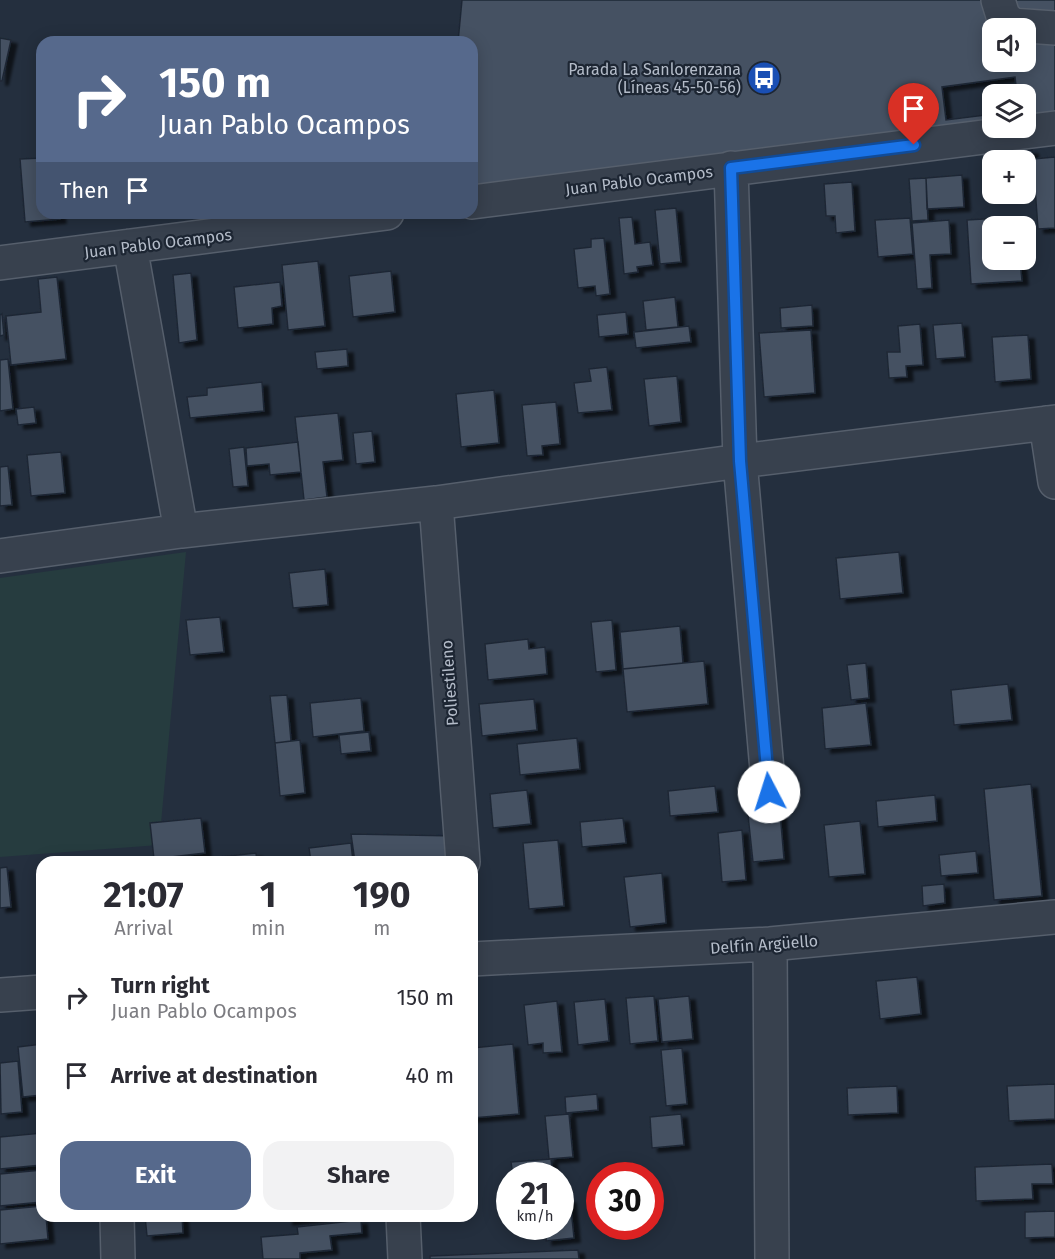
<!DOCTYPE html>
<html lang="en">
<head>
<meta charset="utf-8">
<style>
	:root { --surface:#fff; --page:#f2f2f3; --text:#2b2b33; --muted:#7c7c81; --accent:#56698c }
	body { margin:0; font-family:"Fira Sans",sans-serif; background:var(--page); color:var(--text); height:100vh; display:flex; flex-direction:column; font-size:22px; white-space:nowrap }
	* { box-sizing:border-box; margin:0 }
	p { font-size:20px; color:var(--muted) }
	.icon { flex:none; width:33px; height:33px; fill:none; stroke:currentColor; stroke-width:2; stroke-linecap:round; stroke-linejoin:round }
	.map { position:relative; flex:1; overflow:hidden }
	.sheet { position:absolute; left:36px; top:856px; width:442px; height:366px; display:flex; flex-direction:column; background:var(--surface); border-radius:18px; box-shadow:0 3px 15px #0003 }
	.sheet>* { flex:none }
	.top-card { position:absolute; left:36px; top:36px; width:442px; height:183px; border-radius:18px; box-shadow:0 3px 15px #0003; background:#56698c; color:#fff; overflow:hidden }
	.tools { position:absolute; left:982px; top:18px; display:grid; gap:12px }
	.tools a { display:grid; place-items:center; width:54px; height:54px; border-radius:12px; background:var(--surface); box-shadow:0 3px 15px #0003; font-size:30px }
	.speed { position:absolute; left:496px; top:1162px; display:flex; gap:12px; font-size:30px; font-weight:700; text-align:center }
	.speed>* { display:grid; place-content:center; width:78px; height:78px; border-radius:50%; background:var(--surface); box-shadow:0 3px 15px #0003; line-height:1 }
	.speed small { font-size:15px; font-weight:400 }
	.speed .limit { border:9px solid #d22; background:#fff; color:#111 }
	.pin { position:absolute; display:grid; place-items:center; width:51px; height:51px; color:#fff; margin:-62px -26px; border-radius:50% 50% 50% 0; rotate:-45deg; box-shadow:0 0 6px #0007 }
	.pin .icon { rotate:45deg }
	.me { position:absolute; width:66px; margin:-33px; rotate:355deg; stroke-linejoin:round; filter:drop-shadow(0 0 4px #0008) }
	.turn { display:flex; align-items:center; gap:21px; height:126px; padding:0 24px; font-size:27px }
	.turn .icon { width:78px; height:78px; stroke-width:2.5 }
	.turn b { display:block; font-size:42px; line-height:51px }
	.then { display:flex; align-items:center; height:57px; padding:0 24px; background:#0003; gap:12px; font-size:22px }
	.eta { display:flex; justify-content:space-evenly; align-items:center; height:102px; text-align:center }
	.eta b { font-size:36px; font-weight:700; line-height:42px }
	.action { display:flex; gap:12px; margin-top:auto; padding:12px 24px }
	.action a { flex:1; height:69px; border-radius:18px; background:var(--accent); color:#fff; font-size:24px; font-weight:700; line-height:69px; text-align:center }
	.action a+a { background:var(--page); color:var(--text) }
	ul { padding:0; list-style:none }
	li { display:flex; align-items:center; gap:18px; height:78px; padding:0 24px }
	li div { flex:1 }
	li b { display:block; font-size:22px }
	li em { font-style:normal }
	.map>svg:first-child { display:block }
	.green { fill:#263c3f }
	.building { fill:#455162; stroke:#1f2835; stroke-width:1.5; fill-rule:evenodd; filter:url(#shadow) }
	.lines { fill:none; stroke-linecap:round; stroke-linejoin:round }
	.minor-casing { stroke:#565f6c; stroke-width:36 }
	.minor { stroke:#38414e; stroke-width:33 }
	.route-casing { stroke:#114b97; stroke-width:15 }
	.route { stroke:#1a73e8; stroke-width:10 }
	.labels { text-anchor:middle; stroke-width:4.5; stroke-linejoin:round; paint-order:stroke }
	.poi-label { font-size:16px; fill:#b4bcc9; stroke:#1d2633; text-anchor:end }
	.street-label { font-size:16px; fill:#b4bcc9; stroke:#1d2633 }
</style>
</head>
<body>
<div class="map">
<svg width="1055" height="1259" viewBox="0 0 1055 1259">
	<defs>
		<filter id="shadow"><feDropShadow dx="6" dy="4" stdDeviation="1.5" flood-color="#0009"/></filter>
	</defs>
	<rect width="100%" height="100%" fill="#242f3e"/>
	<path class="green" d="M186 552 159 845 0 857V578Z"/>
	<path class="building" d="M462 0H1055V122L1026 126V94H993V128L472 187V42H458ZM993 28H1026V62H993Z
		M0 38 11 40 2 81H0Z
		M1015 77 1017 94H993V114L946 120 942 87Z
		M1032 150 1035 191H1026V160H1010L1009 152Z
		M1055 157V228L1038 229 1033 159Z
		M42 158V213H59L60 219 25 222 20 159Z
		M962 175 964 207 927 209 926 178Z
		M926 178 928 220 912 221 909 179Z
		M852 182 855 231 836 233 835 216H826L824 184Z
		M676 208 681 262 660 264 655 210Z
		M632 217 635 244 650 242 653 265 637 267 638 272 624 274 619 218Z
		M1017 217 1018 226H993V260H1020L1022 281 971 284 967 220Z
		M910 218 913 254 878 257 875 220Z
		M949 220 951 254 930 255 932 288 917 289 912 223Z
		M604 238 610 294 596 296 595 286 578 288 574 249 591 247V239Z
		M318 261 325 326 288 330 282 265Z
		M391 271 395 312 353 317 349 276Z
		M191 273 197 340 179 343 173 275Z
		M57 277 66 359 11 365 6 316 41 312 38 279Z
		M280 282 282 306 272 308 273 324 238 328 234 287Z
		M675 297 678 327 646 330 643 301Z
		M812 305 813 326 781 328 780 308Z
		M626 312 628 334 599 337 597 315Z
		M2 314 4 335 0 336V315Z
		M962 323 965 357 936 359 933 325Z
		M920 324 923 365 906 366 907 377 889 378 887 352H900L898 326Z
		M689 326 691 342 636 348 634 332Z
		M811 330 815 393 764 397 759 333Z
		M1028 335 1031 379 995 382 992 337Z
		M347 349 348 366 317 369 315 352Z
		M8 359 13 409 0 411V360Z
		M607 367 612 410 578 413 574 383 591 381 589 369Z
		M677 376 681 422 649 426 644 379Z
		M262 382 264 411 190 418 187 397 207 395V388Z
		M494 390 499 443 461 447 456 394Z
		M556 402 560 444 542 446 543 455 527 456 522 405Z
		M34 407 36 423 18 425 16 409Z
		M338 413 343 460 323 462 327 497 304 500 295 417Z
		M372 431 375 462 356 464 353 433Z
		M298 442 301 472 270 475 269 464 247 466 246 448Z
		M244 447 248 486 233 487 229 449Z
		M61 452 65 493 31 496 27 455Z
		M8 466 12 505 0 506V467Z
		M899 552 903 593 840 599 836 558Z
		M325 569 328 605 293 608 289 573Z
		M220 617 224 652 190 655 186 620Z
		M612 620 616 670 596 672 591 622Z
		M680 626 683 663 623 669 620 632Z
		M528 639 529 649 545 647 547 674 488 680 485 644Z
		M704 661 708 704 627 712 623 669Z
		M866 663 869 698 851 700 847 665Z
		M1008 684 1012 720 954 725 951 690Z
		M287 695 291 741 275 743 270 696Z
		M361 698 364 731 313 737 310 703Z
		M534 699 537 730 482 736 479 704Z
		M866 703 871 745 825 749 822 708Z
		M369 732 371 751 341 754 339 735Z
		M577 738 580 769 520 775 517 744Z
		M300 740 305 793 280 796 275 743Z
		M1031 784 1042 896 994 900 984 789Z
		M715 786 718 812 670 816 668 791Z
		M527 790 531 824 493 828 490 794Z
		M935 795 937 821 878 827 876 801Z
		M780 812 784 859 753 862 748 815Z
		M201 818 205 853 154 859 150 823Z
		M623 818 626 843 582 847 580 822Z
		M860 821 865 874 829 877 824 825Z
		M742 830 746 880 722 882 718 833Z
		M351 834 457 836 459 862H355Z
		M558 840 564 906 529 909 523 843Z
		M351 843 353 862H311L309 848Z
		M976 851 978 873 941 876 939 855Z
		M256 853 257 862H221L220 857Z
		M7 867 11 907 0 908V868Z
		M662 873 666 923 630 927 624 877Z
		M944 884 945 903 923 906 922 886Z
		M917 977 921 1014 880 1019 876 981Z
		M654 996 658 1041 630 1044 626 998Z
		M689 996 693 1039 662 1042 658 999Z
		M605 999 609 1041 578 1045 574 1002Z
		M557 1001 562 1052 543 1053V1043L528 1045 524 1005Z
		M42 1044V1095L23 1097 18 1047Z
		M513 1044 519 1114 472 1118V1048Z
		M682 1048 687 1104 666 1106 661 1050Z
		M18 1061 22 1112 1 1114 0 1063Z
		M1055 1084V1119L1009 1121 1007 1086Z
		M897 1086 898 1113 848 1115 847 1088Z
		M597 1094 598 1110 566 1113 565 1097Z
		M569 1114 573 1157 549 1159 545 1116Z
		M681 1114 684 1145 652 1148 650 1117Z
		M42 1133V1165L0 1169V1137Z
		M551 1159 553 1176H513L511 1162Z
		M1052 1164 1053 1184H1032L1033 1199 976 1201 975 1167Z
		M42 1170V1202L0 1206V1174Z
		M561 1199H570L574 1238 546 1241V1232L529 1234V1227H561Z
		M42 1206V1216H46L48 1239 0 1244V1210Z
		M1055 1211V1237L1025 1238V1212Z
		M145 1216H182L183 1233 147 1236Z
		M287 1216H330L287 1221Z
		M361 1220 362 1233 330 1236 332 1250 300 1253V1259H263L261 1237 298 1234 297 1227Z
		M578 1250 579 1259H430V1256Z"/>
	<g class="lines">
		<defs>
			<path id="minor" d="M998 0 1003 16 1012 25 1055 28
				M731 168 740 461 769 793
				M472 202 1055 128
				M130 246 181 531
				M0 263 387 213
				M1046 423 1055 482
				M436 503 463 862
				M0 556 181 531 436 503 740 461 1055 422
				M770 944 772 1259
				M472 959 770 944 1055 917
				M0 995 42 992
				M117 1216 118 1259
				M403 1216 405 1259"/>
		</defs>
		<use href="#minor" class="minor-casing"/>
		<use href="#minor" class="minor"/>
	</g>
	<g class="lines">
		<defs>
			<path id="route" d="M769 792 740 461 731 168 914 145"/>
		</defs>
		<use href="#route" class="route-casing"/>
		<use href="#route" class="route"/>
	</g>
	<defs>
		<symbol id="bus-disc" viewBox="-11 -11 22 22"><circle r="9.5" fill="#1a4fb4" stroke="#1d2633"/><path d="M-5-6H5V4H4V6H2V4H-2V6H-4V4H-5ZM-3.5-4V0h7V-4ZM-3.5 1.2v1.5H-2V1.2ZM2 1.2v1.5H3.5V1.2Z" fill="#fff"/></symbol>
	</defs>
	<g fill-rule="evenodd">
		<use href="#bus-disc" x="745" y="59" width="38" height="38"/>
	</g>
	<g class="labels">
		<g class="poi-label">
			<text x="741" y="75">Parada La Sanlorenzana<tspan x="741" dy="18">(Líneas 45-50-56)</tspan></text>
		</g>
		<g class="street-label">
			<text transform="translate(639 180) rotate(-7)" y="6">Juan Pablo Ocampos</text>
			<text transform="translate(158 243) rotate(-7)" y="6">Juan Pablo Ocampos</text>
			<text transform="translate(449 683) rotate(-94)" y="6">Poliestileno</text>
			<text transform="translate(764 944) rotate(-4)" y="6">Delfín Argüello</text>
		</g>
	</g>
</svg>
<div class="tools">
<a><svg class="icon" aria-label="sound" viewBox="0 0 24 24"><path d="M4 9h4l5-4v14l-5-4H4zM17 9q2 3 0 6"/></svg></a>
<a><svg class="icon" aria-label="layers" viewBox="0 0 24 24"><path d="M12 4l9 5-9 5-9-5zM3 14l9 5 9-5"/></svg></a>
<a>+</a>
<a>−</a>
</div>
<div class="speed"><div>21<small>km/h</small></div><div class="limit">30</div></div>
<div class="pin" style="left:914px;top:145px;background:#d93025"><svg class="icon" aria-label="arrive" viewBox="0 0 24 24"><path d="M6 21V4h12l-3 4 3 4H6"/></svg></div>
<svg class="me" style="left:769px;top:792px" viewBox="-20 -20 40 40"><circle r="19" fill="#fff"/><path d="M0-13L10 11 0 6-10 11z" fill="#1a73e8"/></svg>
<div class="top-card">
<div class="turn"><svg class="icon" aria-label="right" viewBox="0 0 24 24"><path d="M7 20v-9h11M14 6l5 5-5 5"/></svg><div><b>150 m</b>Juan Pablo Ocampos</div></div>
<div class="then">Then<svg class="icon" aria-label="arrive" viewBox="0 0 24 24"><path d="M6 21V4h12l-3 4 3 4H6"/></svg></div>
</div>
<section class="sheet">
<div class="eta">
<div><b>21:07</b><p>Arrival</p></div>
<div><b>1</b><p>min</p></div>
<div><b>190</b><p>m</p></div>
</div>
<ul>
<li><svg class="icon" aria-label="right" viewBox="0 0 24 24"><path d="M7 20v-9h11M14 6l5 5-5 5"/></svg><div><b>Turn right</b><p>Juan Pablo Ocampos</p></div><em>150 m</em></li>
<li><svg class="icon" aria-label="arrive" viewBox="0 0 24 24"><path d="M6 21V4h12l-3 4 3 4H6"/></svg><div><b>Arrive at destination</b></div><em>40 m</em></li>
</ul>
<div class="action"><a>Exit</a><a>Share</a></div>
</section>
</div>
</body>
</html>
